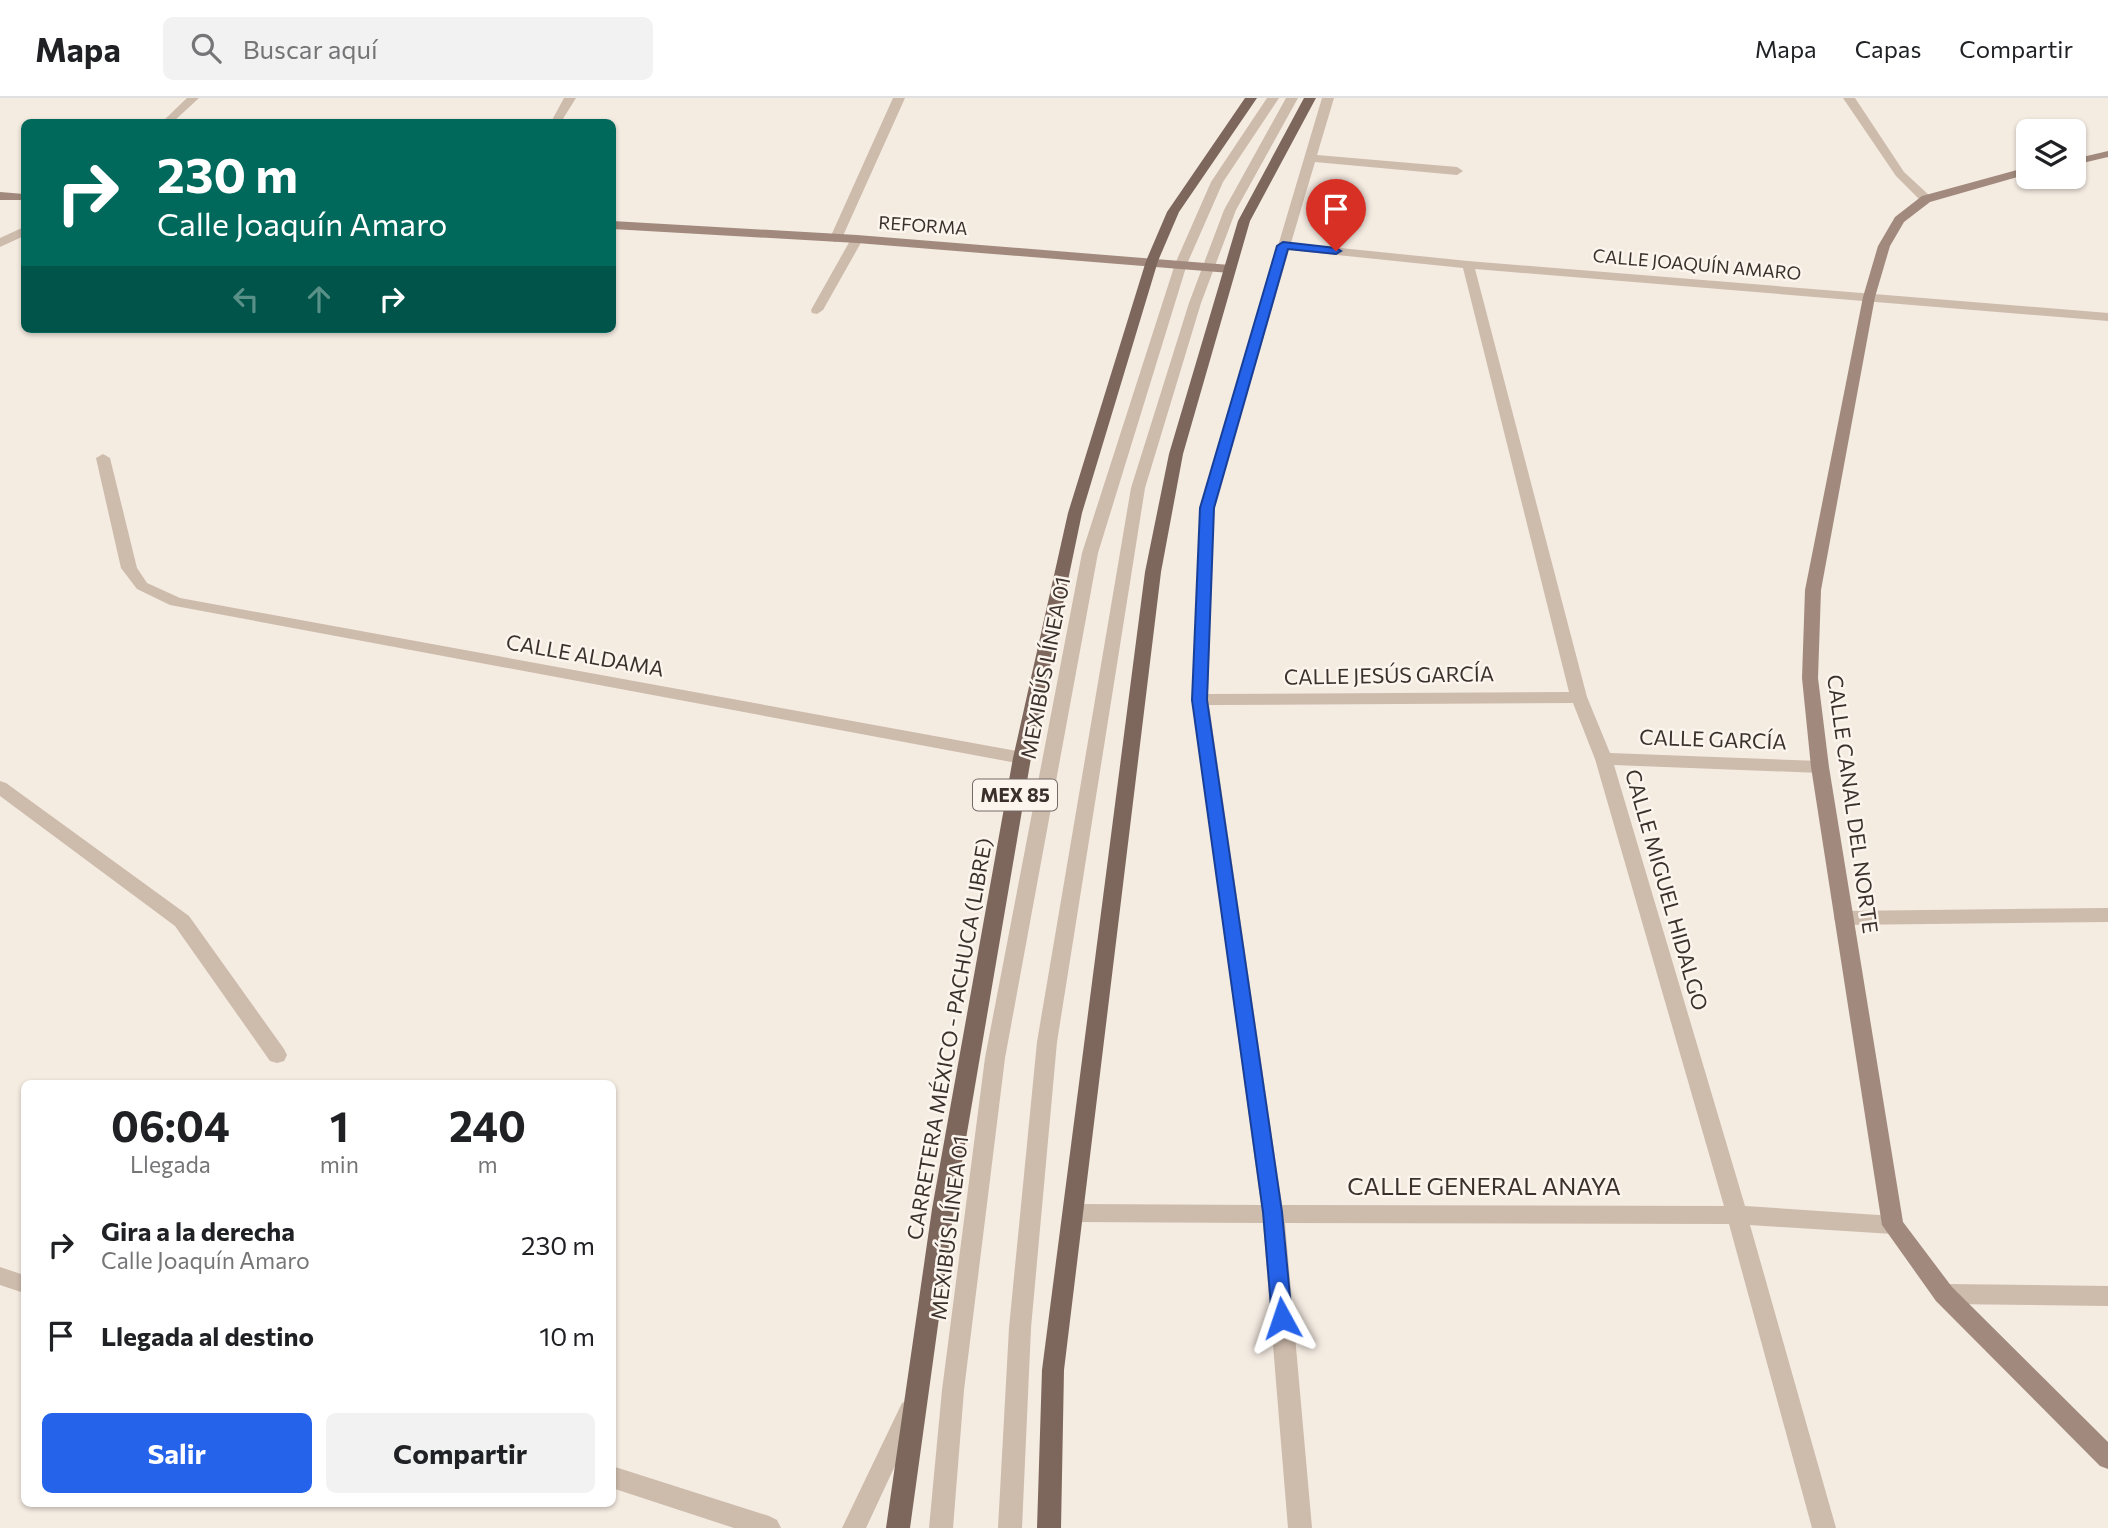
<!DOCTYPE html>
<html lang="es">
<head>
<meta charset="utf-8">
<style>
	:root { --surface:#fff; --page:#f2f2f2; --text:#202124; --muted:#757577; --line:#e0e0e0; --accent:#2563eb }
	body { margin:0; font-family:Commissioner,sans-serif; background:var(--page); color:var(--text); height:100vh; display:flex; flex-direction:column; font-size:26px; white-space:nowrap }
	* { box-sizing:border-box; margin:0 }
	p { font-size:23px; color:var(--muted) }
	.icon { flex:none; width:38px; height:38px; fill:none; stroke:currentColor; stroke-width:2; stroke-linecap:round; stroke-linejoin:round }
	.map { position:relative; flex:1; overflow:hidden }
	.details { position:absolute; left:21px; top:982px; width:595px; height:427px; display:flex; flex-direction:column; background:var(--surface); border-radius:10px; box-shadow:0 2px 5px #0004 }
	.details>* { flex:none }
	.guide { position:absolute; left:21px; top:21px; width:595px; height:214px; border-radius:10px; box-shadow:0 2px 5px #0004; background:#00695c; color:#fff; overflow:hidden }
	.tools { position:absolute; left:2016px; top:21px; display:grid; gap:14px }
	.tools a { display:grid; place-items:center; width:70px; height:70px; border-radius:10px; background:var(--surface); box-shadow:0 2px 5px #0004; font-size:35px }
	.pin { position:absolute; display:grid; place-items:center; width:60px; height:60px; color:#fff; margin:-72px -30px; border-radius:50% 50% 50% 0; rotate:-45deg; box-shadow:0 0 7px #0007 }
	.pin .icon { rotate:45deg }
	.me { position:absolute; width:77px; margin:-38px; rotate:355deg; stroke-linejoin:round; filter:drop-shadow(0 0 5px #0008) }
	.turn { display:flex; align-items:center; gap:24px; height:147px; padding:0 21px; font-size:32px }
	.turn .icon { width:91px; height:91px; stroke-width:2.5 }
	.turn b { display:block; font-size:49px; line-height:60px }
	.lanes { display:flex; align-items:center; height:66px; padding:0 21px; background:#0003; justify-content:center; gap:35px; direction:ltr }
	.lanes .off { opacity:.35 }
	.eta { display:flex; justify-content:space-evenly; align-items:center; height:119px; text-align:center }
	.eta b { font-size:42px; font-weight:700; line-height:49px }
	.button { display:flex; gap:14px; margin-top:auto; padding:14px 21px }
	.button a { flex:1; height:80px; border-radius:10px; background:var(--accent); color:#fff; font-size:28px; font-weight:700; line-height:80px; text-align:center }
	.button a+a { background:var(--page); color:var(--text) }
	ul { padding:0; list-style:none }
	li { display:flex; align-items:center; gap:21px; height:91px; padding:0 21px }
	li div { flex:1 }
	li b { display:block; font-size:26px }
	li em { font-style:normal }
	header { display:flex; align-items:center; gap:42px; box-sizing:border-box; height:98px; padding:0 35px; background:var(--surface); border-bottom:2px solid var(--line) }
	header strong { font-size:33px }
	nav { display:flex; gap:38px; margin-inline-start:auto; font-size:24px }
	.search { width:490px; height:63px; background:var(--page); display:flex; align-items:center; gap:18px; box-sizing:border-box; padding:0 24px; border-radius:10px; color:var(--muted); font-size:26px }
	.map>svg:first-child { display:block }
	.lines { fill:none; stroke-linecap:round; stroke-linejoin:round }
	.lane { fill:#cdbbac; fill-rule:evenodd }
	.street { fill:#cdbbac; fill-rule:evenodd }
	.secondary { fill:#a18a7d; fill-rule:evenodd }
	.primary { fill:#7d675c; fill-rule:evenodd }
	.route { fill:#2563eb; stroke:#184099; stroke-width:2 }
	.labels { text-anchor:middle; stroke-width:5; stroke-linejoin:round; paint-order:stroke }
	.far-street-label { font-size:18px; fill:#3b302b; stroke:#fbf5ee }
	.shield { fill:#fbf5ee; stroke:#756b66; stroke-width:2 }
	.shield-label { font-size:19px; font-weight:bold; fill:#3b302b }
	.street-label { font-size:21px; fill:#3b302b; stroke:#fbf5ee }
	.near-street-label { font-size:24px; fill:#3b302b; stroke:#fbf5ee }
</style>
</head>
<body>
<header>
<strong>Mapa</strong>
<div class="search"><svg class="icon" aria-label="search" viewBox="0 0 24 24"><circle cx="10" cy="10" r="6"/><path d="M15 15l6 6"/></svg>Buscar aquí</div>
<nav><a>Mapa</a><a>Capas</a><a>Compartir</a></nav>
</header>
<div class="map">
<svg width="2108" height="1430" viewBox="0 0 2108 1430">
	<rect width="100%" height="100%" fill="#f4ebe1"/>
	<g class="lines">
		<path class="lane" d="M564 0H576L561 24H551Z
			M893 0H905L842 140 836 144 832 143 830 140Z
			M1267 0H1279L1223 84 1187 166 1098 455 1005 960 964 1292 953 1430H929L942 1292 985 960 1082 455 1175 166 1211 84Z
			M1286 0H1298L1236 112 1201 205 1145 390 1057 944 1031 1230 1022 1430H998L1009 1230 1037 944 1131 390 1189 205 1224 112Z"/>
		<path class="street" d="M187 0H199L173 24H162Z
			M1322 0H1334L1317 57 1457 69 1463 73 1457 77 1315 64 1291 145 1468 163 2108 215V223L1475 171 1587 599 1610 655 1820 663 1829 669 1820 675 1614 667 1745 1108 1893 1118 1900 1121 1904 1127 1900 1133 1893 1136 1750 1127 1836 1430H1812L1729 1126 1285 1125 1312 1430H1288L1263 1125 1074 1124 1067 1121 1063 1115 1067 1109 1074 1106 1261 1107 1192 602 1200 410ZM1289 152 1463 170 1569 594 1208 596 1214 410ZM1573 605 1595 661 1724 1108 1282 1107 1209 607Z
			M1843 0H1855L1904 74 1930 98V104H1922L1896 78Z
			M24 129V138L0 149V140Z
			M857 137 863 141 823 212 817 216 812 215 811 212 851 141Z
			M103 356 110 360 137 470 147 485 180 500 1022 654 1031 660 1022 666 170 507 137 491 121 470 96 360Z
			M0 683 6 685 189 818 284 951 287 957 284 963 277 965 270 963 175 828 0 698Z
			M2108 810V824L1843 827 1836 825 1834 820 1836 815 1843 813Z
			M0 1169 24 1177V1195L0 1187Z
			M1944 1186 2108 1188V1208L1944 1206 1936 1203 1933 1196 1936 1189Z
			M910 1301 918 1305 921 1312 866 1430H842L902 1305Z
			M612 1368 769 1418 777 1422 781 1430H734L612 1390Z"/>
		<path class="secondary" d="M2108 53V59L2074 67V61Z
			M2028 69V76L1930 104 1904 124 1890 148 1875 199 1821 492 1818 580 1829 669 1903 1124 1952 1189 2108 1344V1371L2100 1368 1936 1203 1882 1127 1811 669 1802 580 1805 492 1863 199 1878 148 1895 119 1922 98Z
			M0 94 24 96V102H0Z
			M612 123 857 137 1230 167 1236 171 1230 175 857 145 612 131Z"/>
		<path class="primary" d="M1245 0H1257L1179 114 1158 163 1082 415 1031 660 954 1111 910 1430H886L932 1111 1013 660 1068 415 1146 163 1167 114Z
			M1304 0H1316L1250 123 1183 356 1161 474 1064 1272 1061 1430H1037L1042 1272 1145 474 1169 356 1238 123Z"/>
	</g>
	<path class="route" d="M1283 144 1336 150 1341 153 1336 156 1288 151 1214 410 1207 602 1282 1114 1292 1220 1289 1226 1282 1229 1275 1226 1272 1220 1263 1114 1192 602 1200 410 1277 148Z"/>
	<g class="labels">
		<g class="far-street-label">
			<text transform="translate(923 128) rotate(4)" y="6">REFORMA</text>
			<text transform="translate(1697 167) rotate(5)" y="6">CALLE JOAQUÍN AMARO</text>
		</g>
		<rect class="shield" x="973" y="681.5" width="84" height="31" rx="5"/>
		<g class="shield-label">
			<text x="1015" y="704">MEX 85</text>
		</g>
		<g class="street-label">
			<text transform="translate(585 558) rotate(10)" y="7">CALLE ALDAMA</text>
			<text transform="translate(1046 570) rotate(-79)" y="7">MEXIBÚS LÍNEA 01</text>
			<text transform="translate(1389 578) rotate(-1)" y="7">CALLE JESÚS GARCÍA</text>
			<text transform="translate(1713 642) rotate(2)" y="7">CALLE GARCÍA</text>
			<text transform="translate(1852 706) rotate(82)" y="7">CALLE CANAL DEL NORTE</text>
			<text transform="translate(1666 792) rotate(74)" y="7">CALLE MIGUEL HIDALGO</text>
			<text transform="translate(950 941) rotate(-80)" y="7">CARRETERA MÉXICO - PACHUCA (LIBRE)</text>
			<text transform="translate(950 1130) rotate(-83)" y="7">MEXIBÚS LÍNEA 01</text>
		</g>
		<g class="near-street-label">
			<text x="1484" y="1097">CALLE GENERAL ANAYA</text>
		</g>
	</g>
</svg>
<div class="tools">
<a><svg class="icon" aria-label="layers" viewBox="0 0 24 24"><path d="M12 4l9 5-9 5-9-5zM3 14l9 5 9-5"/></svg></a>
</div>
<div class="pin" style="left:1336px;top:153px;background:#d93025"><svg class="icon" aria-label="arrive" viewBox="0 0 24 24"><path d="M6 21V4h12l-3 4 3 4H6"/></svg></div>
<svg class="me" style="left:1282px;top:1220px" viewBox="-20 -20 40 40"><path d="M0-17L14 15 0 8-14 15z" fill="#2563eb" stroke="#fff" stroke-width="4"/></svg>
<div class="guide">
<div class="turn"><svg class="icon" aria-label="right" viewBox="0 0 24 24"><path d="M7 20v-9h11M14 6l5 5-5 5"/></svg><div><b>230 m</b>Calle Joaquín Amaro</div></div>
<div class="lanes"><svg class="icon off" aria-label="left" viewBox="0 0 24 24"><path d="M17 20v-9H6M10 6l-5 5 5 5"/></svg><svg class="icon off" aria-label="ahead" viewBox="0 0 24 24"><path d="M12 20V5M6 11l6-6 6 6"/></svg><svg class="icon" aria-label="right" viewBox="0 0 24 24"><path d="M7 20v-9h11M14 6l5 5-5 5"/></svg></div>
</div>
<section class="details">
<div class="eta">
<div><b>06:04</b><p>Llegada</p></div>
<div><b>1</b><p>min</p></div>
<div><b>240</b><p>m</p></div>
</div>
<ul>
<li><svg class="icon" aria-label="right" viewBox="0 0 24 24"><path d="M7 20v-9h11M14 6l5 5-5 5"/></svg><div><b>Gira a la derecha</b><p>Calle Joaquín Amaro</p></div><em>230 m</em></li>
<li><svg class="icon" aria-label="arrive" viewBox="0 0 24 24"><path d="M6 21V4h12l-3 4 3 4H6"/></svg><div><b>Llegada al destino</b></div><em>10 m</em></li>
</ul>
<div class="button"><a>Salir</a><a>Compartir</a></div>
</section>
</div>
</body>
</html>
